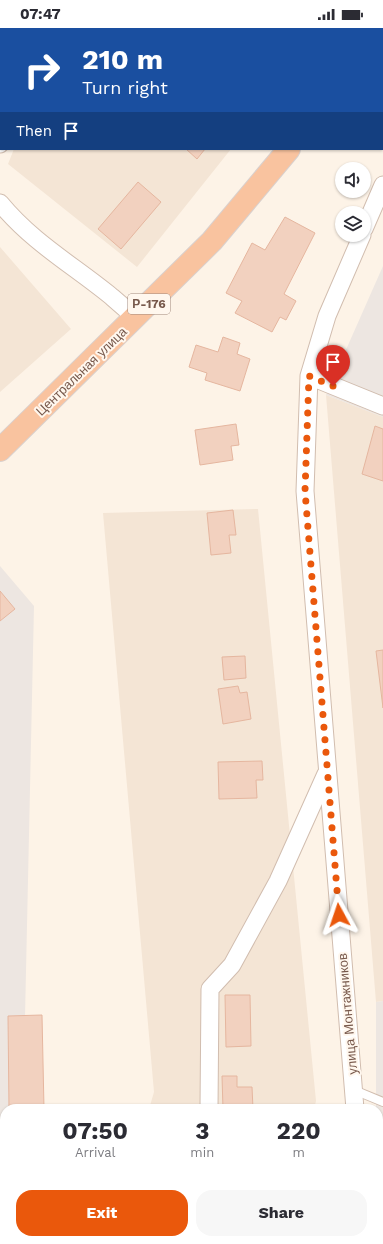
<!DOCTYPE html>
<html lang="en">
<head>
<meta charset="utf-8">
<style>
	:root { --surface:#fff; --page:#f7f7f7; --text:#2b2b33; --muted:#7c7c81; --accent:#ea580c }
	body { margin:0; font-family:"Work Sans",sans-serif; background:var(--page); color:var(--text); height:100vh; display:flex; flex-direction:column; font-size:15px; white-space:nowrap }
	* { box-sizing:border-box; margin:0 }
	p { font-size:13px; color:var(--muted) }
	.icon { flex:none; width:22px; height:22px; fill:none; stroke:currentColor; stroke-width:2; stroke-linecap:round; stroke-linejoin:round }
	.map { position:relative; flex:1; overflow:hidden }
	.drawer { position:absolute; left:0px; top:1076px; width:383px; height:140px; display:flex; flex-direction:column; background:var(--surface); border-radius:16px 16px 0 0; box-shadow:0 1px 3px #0004 }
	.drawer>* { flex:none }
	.banner { position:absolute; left:0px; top:0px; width:383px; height:122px; box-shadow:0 1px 3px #0004; background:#1a4fa0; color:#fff; overflow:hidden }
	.fabs { position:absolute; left:335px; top:134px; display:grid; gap:8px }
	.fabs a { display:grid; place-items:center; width:36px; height:36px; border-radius:50%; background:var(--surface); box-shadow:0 1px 3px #0004; font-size:20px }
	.pin { position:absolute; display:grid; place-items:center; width:34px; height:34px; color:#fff; margin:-41px -17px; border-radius:50% 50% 50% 0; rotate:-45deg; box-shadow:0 0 4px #0007 }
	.pin .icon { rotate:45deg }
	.me { position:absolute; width:44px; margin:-22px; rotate:355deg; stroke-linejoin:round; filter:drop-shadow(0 0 3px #0008) }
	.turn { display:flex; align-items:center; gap:14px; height:84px; padding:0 16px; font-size:18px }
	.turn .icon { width:52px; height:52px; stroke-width:2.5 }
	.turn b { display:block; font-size:28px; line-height:34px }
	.then { display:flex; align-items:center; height:38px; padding:0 16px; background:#0003; gap:8px; font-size:15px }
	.eta { display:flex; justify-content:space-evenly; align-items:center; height:68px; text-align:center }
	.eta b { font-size:24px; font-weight:700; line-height:28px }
	.action { display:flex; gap:8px; margin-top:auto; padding:8px 16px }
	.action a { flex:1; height:46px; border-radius:16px; background:var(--accent); color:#fff; font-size:16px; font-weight:700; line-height:46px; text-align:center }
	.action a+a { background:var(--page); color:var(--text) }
	.status { display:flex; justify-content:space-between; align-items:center; height:28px; padding:0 20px; background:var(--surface); direction:ltr }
	.status svg { height:11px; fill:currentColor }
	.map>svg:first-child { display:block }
	.residential { fill:#f4e5d5 }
	.industrial { fill:#ede6e1 }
	.building { fill:#f2d1bf; stroke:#e5b69f }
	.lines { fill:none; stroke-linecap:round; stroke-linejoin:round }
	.service-casing { stroke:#d1bdaf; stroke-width:10 }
	.minor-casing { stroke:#d1bdaf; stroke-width:19 }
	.trunk-casing { stroke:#d9d0cd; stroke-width:24 }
	.service { stroke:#fff; stroke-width:8 }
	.minor { stroke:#fff; stroke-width:17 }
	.trunk { stroke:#f9c39f; stroke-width:22 }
	.route { stroke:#ea580c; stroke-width:7; stroke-dasharray:0 12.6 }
	.labels { text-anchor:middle; stroke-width:4; stroke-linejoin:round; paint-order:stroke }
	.shield { fill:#fff7ee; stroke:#a0887c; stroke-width:1 }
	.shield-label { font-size:12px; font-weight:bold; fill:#77584b }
	.street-label { font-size:13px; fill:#77584b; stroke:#fff7ee }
</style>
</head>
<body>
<div class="status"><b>07:47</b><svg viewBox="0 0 49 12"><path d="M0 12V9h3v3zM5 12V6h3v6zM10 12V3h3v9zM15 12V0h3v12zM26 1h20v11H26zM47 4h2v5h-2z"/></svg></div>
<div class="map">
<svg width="383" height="1216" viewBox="0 0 383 1216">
	<rect width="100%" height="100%" fill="#fdf3e7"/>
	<path class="residential" d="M63 0H328L63 1Z
		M14 121H231L137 239 8 136Z
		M0 219 71 301 0 364Z
		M326 367 383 389V973L376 974Z
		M258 481 316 1073 314 1081H149L154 1064 103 485Z
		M378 1156 383 1157V1216H346L349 1211H378Z
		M112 1211H279L278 1216H110Z"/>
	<path class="industrial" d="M383 238V389L326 367Z
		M0 538 34 578 23 1081H5V1211H20V1216H0Z
		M383 973V1157L378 1156V1081H376V974Z"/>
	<path class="building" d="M186 121H205L197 131Z
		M138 154 161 174 121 221 98 201Z
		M285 189 315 205 284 266 296 273 286 292 280 289 272 304 235 285 242 273 226 265 252 215 265 222Z
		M223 309 240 315 237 326 250 331 240 363 205 352 207 345 189 339 196 317 218 324Z
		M236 396 239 417 231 418 233 432 200 437 195 402Z
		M375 398 383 401V453L362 446Z
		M233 482 236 507H229L231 525 211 527 207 485Z
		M0 563 15 581 0 593Z
		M383 622V680L376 623Z
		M245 628 246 650 224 652 222 629Z
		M238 658 240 665 247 664 251 691 223 696 218 661Z
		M262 733 263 752H256L257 770 219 771 218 734Z
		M225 967H250L251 1018 226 1019Z
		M42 987 44 1081H9L8 988Z
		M222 1048H237V1059H252L253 1081H223Z"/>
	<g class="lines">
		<defs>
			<path id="service" d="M354 1062 383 1074
				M378 1184 383 1185
				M0 1199 5 1216"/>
			<path id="minor" d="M46 1V0
				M382 43 383 44
				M0 116 1 112
				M0 175C33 215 73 237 112 269 120 276 128 283 135 289
				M364 201 383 157
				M309 348 383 378
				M209 1081 210 961 232 937 278 853 326 746
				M355 1081 305 463 309 348 327 288 362 207
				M178 1216 180 1211
				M327 1216 329 1211"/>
			<path id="trunk" d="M382 1 383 0
				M0 422 212 213 289 121"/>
		</defs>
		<use href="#service" class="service-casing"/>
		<use href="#minor" class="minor-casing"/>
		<use href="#trunk" class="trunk-casing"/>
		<use href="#service" class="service"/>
		<use href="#minor" class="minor"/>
		<use href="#trunk" class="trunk"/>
	</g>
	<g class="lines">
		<path class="route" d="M333 358 309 348 305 463 339 887"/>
	</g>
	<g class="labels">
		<rect class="shield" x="128" y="266" width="42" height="20" rx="3"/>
		<g class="shield-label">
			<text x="149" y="280">Р-176</text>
		</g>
		<g class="street-label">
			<text transform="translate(81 343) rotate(-44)" y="5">Центральная улица</text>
			<text transform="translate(347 986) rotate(-95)" y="5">улица Монтажников</text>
		</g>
	</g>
</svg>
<div class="fabs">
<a><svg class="icon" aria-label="sound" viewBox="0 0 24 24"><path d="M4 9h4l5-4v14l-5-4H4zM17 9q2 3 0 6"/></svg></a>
<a><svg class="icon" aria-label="layers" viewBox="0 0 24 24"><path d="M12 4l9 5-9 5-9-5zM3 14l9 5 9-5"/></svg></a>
</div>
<div class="pin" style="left:333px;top:358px;background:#d93025"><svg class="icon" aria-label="arrive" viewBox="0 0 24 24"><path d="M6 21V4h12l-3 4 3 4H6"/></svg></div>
<svg class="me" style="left:339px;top:887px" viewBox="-20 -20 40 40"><path d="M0-17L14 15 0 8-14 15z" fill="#ea580c" stroke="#fff" stroke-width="4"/></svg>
<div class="banner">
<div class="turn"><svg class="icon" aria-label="right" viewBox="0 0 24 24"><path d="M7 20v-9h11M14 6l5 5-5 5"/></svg><div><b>210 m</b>Turn right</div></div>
<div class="then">Then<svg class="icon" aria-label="arrive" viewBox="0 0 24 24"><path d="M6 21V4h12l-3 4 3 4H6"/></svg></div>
</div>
<section class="drawer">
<div class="eta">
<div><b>07:50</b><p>Arrival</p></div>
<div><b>3</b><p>min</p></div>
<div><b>220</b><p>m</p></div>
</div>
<div class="action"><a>Exit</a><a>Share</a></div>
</section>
</div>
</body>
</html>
